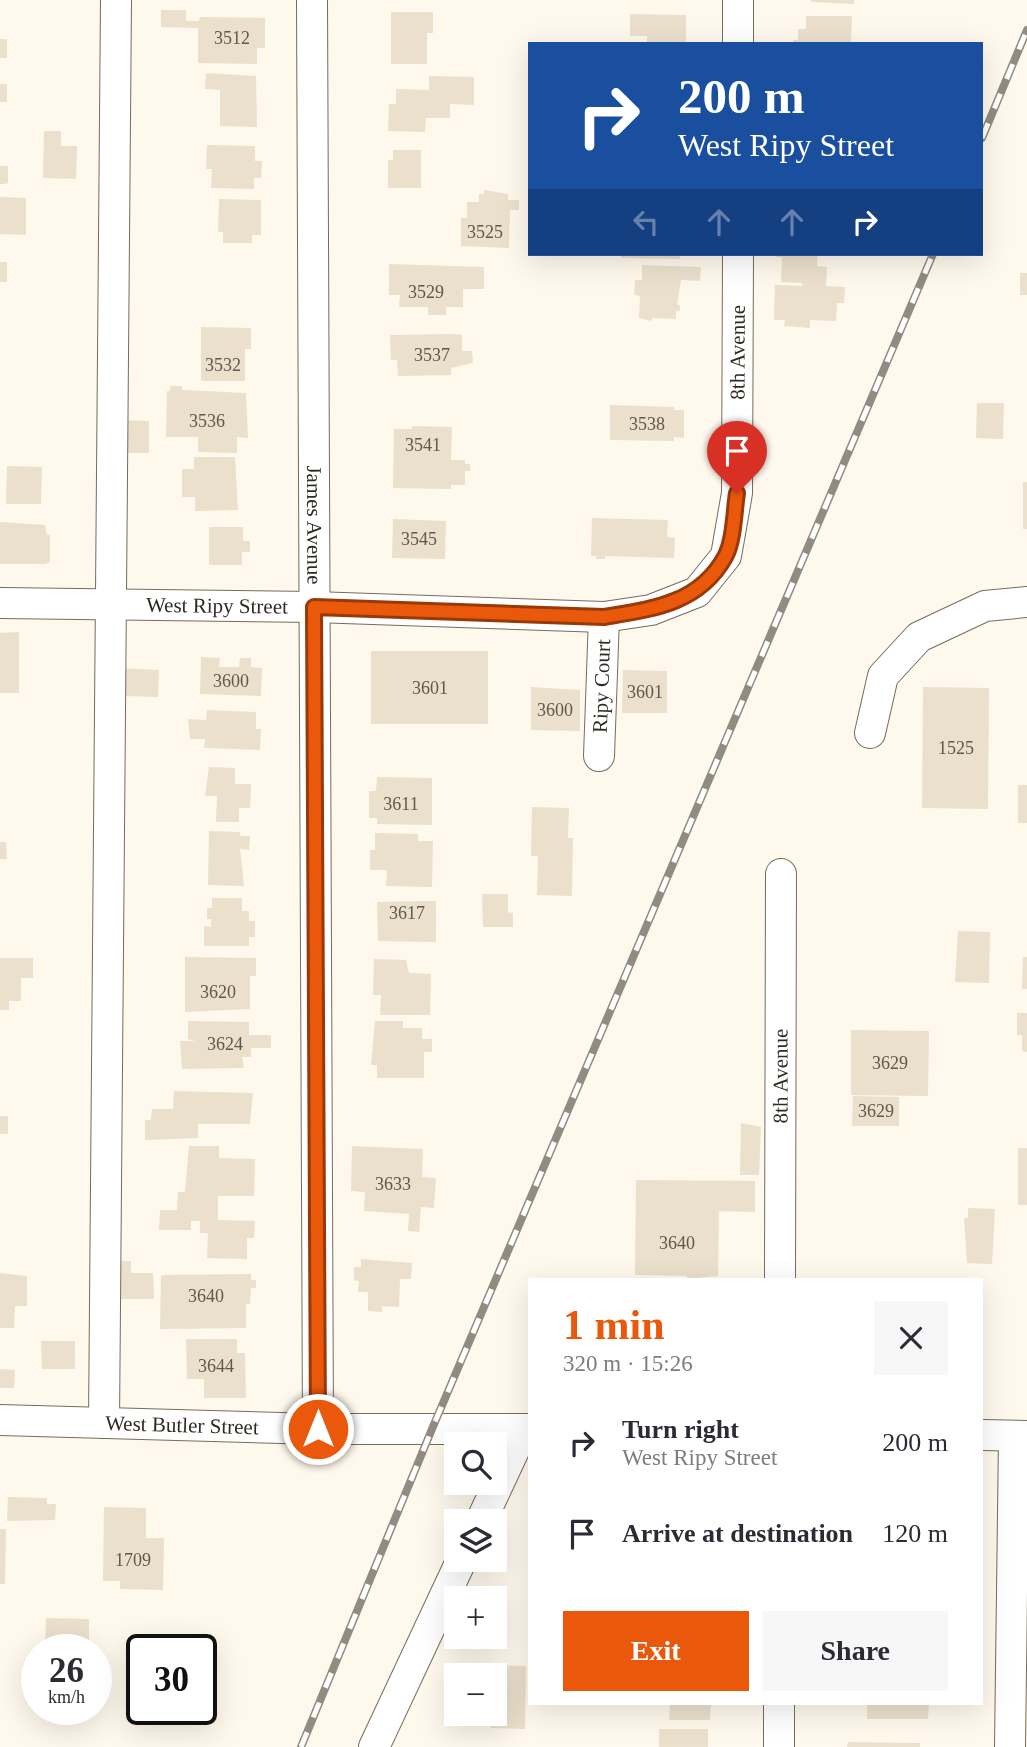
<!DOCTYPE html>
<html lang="en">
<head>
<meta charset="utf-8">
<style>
	:root { --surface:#fff; --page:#f7f7f7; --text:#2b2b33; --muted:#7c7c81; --accent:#ea580c }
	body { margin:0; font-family:Georgia,serif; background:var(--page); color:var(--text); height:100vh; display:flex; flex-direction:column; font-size:26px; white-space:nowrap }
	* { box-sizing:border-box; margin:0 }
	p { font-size:23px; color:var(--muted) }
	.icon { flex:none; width:38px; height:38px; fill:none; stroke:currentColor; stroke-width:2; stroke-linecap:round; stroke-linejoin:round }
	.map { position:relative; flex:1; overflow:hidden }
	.drawer { position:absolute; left:528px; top:1278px; width:455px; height:427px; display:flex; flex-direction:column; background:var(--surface); border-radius:0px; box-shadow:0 7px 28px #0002 }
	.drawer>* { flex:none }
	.banner { position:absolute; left:528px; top:42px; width:455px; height:214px; border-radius:0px; box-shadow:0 7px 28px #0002; background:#1a4fa0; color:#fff; overflow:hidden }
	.controls { position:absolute; left:444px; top:1432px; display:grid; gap:14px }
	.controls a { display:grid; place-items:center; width:63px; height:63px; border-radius:0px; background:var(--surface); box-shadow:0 7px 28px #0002; font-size:35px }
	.speed { position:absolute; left:21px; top:1634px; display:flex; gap:14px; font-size:35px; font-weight:700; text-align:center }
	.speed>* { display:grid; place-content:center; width:91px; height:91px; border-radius:50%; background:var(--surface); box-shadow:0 7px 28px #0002; line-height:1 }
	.speed small { font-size:18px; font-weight:400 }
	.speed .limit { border:4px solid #111; border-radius:10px; background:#fff; color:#111 }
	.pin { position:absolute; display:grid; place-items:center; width:60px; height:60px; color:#fff; margin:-72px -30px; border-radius:50% 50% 50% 0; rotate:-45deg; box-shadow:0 0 7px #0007 }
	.pin .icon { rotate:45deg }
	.me { position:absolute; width:77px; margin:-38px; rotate:0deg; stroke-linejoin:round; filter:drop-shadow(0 0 5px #0008) }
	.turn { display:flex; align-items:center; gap:24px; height:147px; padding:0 35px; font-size:32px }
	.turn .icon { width:91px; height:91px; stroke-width:2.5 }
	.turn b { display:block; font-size:49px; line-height:60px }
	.lanes { display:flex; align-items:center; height:66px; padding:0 35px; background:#0003; justify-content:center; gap:35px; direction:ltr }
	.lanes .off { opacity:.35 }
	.round { display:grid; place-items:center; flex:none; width:74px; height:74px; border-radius:0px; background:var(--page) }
	.headline { display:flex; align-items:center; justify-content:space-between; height:119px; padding:0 35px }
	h1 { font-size:42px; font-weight:800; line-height:52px; color:var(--accent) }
	.action { display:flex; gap:14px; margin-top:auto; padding:14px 35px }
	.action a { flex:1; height:80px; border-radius:0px; background:var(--accent); color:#fff; font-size:28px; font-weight:800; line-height:80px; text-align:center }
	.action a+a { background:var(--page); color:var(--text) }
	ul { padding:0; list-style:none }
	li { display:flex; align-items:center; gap:21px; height:91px; padding:0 35px }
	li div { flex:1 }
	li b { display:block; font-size:26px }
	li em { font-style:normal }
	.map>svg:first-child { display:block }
	.building { fill:#eae0cc }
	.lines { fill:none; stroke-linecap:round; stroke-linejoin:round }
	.minor-casing { stroke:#766c5b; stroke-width:32 }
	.minor { stroke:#fff; stroke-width:30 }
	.rail-casing { stroke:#918b81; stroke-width:8 }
	.rail { stroke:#fff; stroke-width:5; stroke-dasharray:16; stroke-linecap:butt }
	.route-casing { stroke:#983908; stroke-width:18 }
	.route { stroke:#ea580c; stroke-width:12 }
	.labels { text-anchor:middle; stroke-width:7; stroke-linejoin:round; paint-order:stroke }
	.number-label { font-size:18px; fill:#5e584d }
	.street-label { font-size:21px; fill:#2f2b23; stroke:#fff }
</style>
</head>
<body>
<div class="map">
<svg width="1027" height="1747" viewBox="0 0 1027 1747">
	<rect width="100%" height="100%" fill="#fff8ec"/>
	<path class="building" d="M811 0H854V4L811 2Z
		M161 10H186V21H199L200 17 265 18V48H257V64L198 63V28L161 27Z
		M391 12H433V33H427V64H391Z
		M630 14 686 15V44H647V36H630Z
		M806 16H852L851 44H793V40H798V29H806Z
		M0 39H7V58H0Z
		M206 73 256 76 257 127 220 126V90L205 89Z
		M429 76 474 77V105L450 104V118H426L425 132 388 131 389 104H396V89L429 90Z
		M0 84H7V102H0Z
		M44 131H61V146H77L76 179 43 178Z
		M207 145 255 146V161H262L261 178H254V189L211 188 212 169H206Z
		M393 150H421V188H388V160H393Z
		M0 166H8V183L5 184H0Z
		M484 190 508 194V200H519V210H510L509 248 461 246V218H467V202H479V194H484Z
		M0 197 26 198V235L0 234Z
		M219 199 261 200V235H252V243H223V232H218Z
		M621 254H680V259L621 258Z
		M776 254H818L817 266 827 267 826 286 845 287 844 303H837L836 321 810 320V328L784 326 785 320H774L775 285 802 286V283L781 282 782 258 776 257Z
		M0 262H7V282H0Z
		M389 264 484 267V289H463V307H446V315H428V307H399L400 295H389Z
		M642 265 701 267 700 281 681 280 677 305H680V311H676V319L652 318V321L639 318 640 296 634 295 635 280H642Z
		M1020 273H1027V295H1020Z
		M201 327 251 328V349H245V381H201Z
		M453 334 462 335V351H472L473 363 451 368V375L398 376 397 360H391L390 335Z
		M170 386H182V390L246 393 248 438 237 437V453L198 452V437H166L167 391H170Z
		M977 403H1004L1003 439 976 438Z
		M610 405 674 407V410H684V438L674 437V441L610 440Z
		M121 420 149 421V453H121Z
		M412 426 452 427 451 460H465V464H470V471H465V485H451V489L393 488 394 429H412Z
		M194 457H235L238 510 195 511V497H182V469H194Z
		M7 466 42 467 41 504H6Z
		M1023 482H1027V529H1023Z
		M592 518 668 520 667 537 675 538 674 558 605 556V559H596V556H591Z
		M393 519 446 521 445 559 392 558Z
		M0 522 45 525 47 535H50V562L45 564H0Z
		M209 527H243V541H250V552H242V565H209Z
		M19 632V693H0V633Z
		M371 651H488V724H371Z
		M201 657 220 658 219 667H239L240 658H251V667L262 668 261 696 200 694Z
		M114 668 159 670 158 697 125 696Z
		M623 670 667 671V713H622Z
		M531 687 580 690V731L531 730Z
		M923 687 989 688 988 809 922 808Z
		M207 710 256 712V729H261L260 750 204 748 205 739H190L188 719 206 720Z
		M209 767 235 768V784H251L250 808H239V822H216L217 796H205Z
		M377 777 432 778V825L377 824V818H369V791H376Z
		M1018 785H1027V823H1018Z
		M532 807 569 808 568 838H573L572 896 537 895 538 856H531Z
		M209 831 240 832V836H250L249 850 240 849 244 886 208 885Z
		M375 833 418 834V841H433L432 887 386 886 387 870H370V850H375Z
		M0 842H6L7 859H0Z
		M482 894H508V912L513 913V927H483Z
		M212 898H242V911H249V921H255V937H249V946H204V926L211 927V919H207V908H212Z
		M422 901H436V942L378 941 377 902Z
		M958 931 990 932 989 983 955 982Z
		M185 957 256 958V976H250V1009L185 1012Z
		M1023 957H1027V989H1022Z
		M0 958H33V978H21V1001H9V1010H0Z
		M374 959 406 960 409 973 431 974 430 1015H380L381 995H373Z
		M1017 1013H1027V1052L1022 1051V1035H1017Z
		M188 1021 249 1022V1035H271V1048H251V1057H242L244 1068 182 1069 180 1041H195L188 1039Z
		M375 1021H403V1028H422V1039H432V1052H424V1078H377V1065H371Z
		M851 1030 929 1031 928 1096 851 1095Z
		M174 1091 253 1093 250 1124H198V1138L145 1140V1120H151L152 1109H173Z
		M853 1096 899 1097V1126H852Z
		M0 1116H8V1134H0Z
		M741 1123 761 1127 759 1175H740Z
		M189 1146H219V1158L255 1159 254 1196H218V1220L255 1221 254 1238H247V1259L207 1258 208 1233H200V1221H191V1230H159L160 1210H177L178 1192H185Z
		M352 1146 423 1149 422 1177 436 1178 434 1208 421 1207 419 1232 408 1231 409 1214 364 1211 365 1192 351 1191Z
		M1018 1148H1027V1205H1018Z
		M636 1180 755 1181V1212L719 1211 718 1276 687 1279V1276L635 1275Z
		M968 1208 995 1209 992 1264 967 1263 964 1218H968Z
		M361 1259 412 1263 411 1279H400L399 1307 382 1306V1312L368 1311V1292H358L359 1281 354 1280V1267H361Z
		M114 1261H131V1273H153L154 1299H115Z
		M0 1273 27 1276V1306H15L14 1328H0Z
		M251 1274V1280H256V1288H251L250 1304H246V1328L160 1329 161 1275Z
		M186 1339H237V1353H245L246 1398H204V1379H187Z
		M41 1341H75V1369H42Z
		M0 1369 15 1370 14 1388H0Z
		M8 1497 47 1498V1504H56L55 1520 7 1521Z
		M104 1507 146 1508V1538H164L163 1590 120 1589V1581H103Z
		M0 1529H6L5 1584H0Z
		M46 1618 89 1619V1645H45Z
		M487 1665 526 1666 525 1729 491 1728V1713H495V1675H487Z
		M670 1703H711L710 1720H669Z
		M867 1703H929L928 1719H867Z
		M659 1729H708V1747H659Z
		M848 1742 920 1743V1747H847Z"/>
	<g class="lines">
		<defs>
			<g id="minor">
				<path id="s1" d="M312 0 318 1429"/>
				<path d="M738 44V0"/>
				<path id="s2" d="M0 603 314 607 604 617 651 610 697 592 726 556 737 493 738 254"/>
				<path d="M870 733 883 676 919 637 985 606 1027 602"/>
				<path id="s3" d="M599 756 604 617"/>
				<path id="s4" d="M780 1279 781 874"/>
				<path id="s5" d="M0 1420 318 1429H530"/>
				<path d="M104 1423 116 0"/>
				<path d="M982 1435 1027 1436"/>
				<path d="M481 1521 524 1429"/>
				<path d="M374 1747 462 1559"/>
				<path d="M779 1747V1703"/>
				<path d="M1010 1747 1014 1436"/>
			</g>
		</defs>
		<use href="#minor" class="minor-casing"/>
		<use href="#minor" class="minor"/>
		<defs>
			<path id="rail" d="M982 138 1027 30
				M301 1747 432 1429 933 254"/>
		</defs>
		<use href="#rail" class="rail-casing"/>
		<use href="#rail" class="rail"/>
	</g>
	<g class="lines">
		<defs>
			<path id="route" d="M318 1429 314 607 604 617C652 609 699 604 725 557 734 541 734 512 737 493"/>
		</defs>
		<use href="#route" class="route-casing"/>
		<use href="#route" class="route"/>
	</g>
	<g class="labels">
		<g class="number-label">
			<text x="232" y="44">3512</text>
			<text x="485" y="238">3525</text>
			<text x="426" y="298">3529</text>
			<text x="432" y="361">3537</text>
			<text x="223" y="371">3532</text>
			<text x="207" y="427">3536</text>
			<text x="647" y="430">3538</text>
			<text x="423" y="451">3541</text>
			<text x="419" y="545">3545</text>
			<text x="231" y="687">3600</text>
			<text x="430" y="694">3601</text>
			<text x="645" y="698">3601</text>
			<text x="555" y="716">3600</text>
			<text x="956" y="754">1525</text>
			<text x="401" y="810">3611</text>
			<text x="407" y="919">3617</text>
			<text x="218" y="998">3620</text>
			<text x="225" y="1050">3624</text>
			<text x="890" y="1069">3629</text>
			<text x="876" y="1117">3629</text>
			<text x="393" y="1190">3633</text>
			<text x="677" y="1249">3640</text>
			<text x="206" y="1302">3640</text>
			<text x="216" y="1372">3644</text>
			<text x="133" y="1566">1709</text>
		</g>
		<g class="street-label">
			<text dy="7" stroke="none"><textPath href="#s2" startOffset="952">8th Avenue</textPath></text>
			<text dy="7" stroke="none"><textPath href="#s1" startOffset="525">James Avenue</textPath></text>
			<text dy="7" stroke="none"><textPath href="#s2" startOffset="217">West Ripy Street</textPath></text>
			<text dy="7" stroke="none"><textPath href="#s3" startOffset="70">Ripy Court</textPath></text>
			<text dy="7" stroke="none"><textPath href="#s4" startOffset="203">8th Avenue</textPath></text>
			<text dy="7" stroke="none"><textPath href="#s5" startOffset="182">West Butler Street</textPath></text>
		</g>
	</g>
</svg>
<div class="controls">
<a><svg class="icon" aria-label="search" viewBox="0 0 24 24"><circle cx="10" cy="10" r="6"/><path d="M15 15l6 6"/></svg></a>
<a><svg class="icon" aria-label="layers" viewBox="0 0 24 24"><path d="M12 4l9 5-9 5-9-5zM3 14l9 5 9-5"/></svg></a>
<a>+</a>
<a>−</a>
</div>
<div class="speed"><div>26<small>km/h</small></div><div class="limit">30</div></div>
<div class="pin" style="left:737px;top:493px;background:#d93025"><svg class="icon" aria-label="arrive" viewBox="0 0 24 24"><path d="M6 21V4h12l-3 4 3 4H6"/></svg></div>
<svg class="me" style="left:318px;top:1429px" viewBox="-20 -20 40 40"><circle r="17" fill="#ea580c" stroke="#fff" stroke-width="3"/><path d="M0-11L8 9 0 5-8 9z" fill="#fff"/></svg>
<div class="banner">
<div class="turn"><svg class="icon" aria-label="right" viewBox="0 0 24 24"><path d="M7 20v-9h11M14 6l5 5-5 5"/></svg><div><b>200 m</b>West Ripy Street</div></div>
<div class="lanes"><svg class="icon off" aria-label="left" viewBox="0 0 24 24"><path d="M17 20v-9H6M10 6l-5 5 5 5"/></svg><svg class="icon off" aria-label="ahead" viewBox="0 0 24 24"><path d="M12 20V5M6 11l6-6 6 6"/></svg><svg class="icon off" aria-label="ahead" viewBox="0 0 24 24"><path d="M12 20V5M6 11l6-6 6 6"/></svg><svg class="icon" aria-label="right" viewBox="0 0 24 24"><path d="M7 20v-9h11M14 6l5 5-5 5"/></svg></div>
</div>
<section class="drawer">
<div class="headline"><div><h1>1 min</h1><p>320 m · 15:26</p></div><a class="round"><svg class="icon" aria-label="close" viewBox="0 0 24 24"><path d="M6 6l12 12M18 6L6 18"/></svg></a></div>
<ul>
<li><svg class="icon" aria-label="right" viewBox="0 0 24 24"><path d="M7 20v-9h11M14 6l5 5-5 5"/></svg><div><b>Turn right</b><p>West Ripy Street</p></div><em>200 m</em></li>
<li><svg class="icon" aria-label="arrive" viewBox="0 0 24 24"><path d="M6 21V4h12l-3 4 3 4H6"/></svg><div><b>Arrive at destination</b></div><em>120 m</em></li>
</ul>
<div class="action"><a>Exit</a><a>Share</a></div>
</section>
</div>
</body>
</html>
